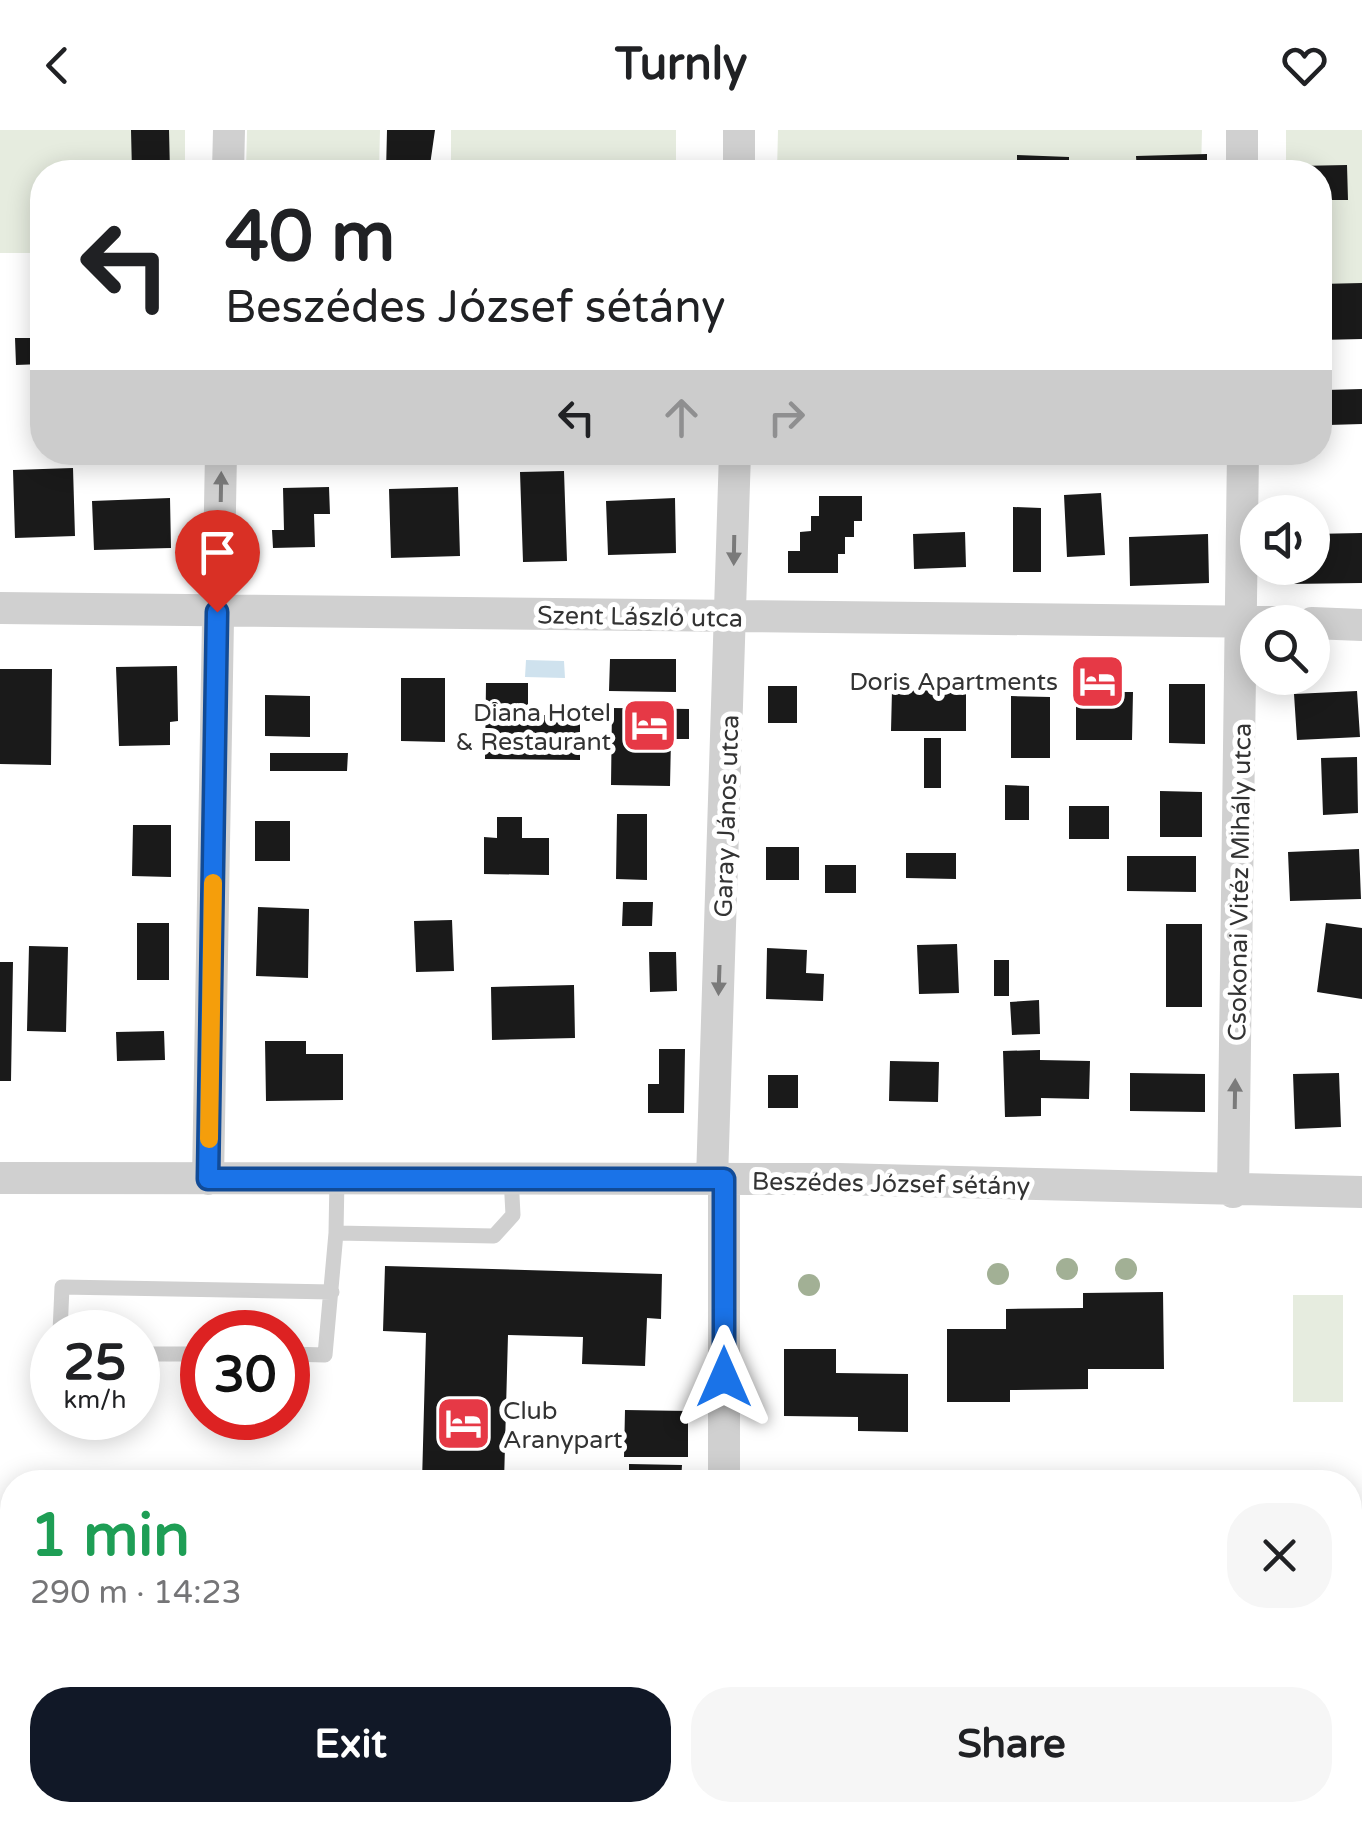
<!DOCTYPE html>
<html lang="en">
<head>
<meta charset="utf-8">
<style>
	:root { --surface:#fff; --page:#f6f6f6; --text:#202124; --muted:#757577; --accent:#111827 }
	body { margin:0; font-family:"Varela Round",sans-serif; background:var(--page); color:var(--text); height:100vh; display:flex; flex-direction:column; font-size:38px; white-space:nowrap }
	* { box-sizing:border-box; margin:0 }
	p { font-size:32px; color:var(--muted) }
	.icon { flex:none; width:55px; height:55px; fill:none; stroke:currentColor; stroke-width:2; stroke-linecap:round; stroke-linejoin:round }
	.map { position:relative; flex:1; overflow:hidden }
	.sheet { position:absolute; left:0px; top:1340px; width:1362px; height:352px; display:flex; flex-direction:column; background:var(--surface); border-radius:40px 40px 0 0; box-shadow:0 5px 25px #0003 }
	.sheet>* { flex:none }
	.hud { position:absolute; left:30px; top:30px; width:1302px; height:305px; border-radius:40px; box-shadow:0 5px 25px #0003; background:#fff; color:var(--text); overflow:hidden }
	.fabs { position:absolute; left:1240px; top:365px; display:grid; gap:20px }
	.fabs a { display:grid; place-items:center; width:90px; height:90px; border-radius:50%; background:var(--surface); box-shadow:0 5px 25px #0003; font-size:50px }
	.speed { position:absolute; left:30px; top:1180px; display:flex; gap:20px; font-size:50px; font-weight:700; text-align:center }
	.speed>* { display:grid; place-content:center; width:130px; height:130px; border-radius:50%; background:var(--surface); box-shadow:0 5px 25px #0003; line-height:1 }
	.speed small { font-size:25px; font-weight:400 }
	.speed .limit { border:15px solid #d22; background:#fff; color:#111 }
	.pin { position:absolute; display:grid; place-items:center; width:85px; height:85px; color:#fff; margin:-102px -42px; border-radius:50% 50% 50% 0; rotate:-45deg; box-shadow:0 0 10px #0007 }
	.pin .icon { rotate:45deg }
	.me { position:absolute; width:110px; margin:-55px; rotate:0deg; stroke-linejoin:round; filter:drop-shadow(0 0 8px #0008) }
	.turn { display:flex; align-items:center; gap:35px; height:210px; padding:0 30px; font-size:45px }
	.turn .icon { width:130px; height:130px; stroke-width:2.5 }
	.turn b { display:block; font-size:70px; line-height:85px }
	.lanes { display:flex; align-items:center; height:95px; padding:0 30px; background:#0003; justify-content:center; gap:50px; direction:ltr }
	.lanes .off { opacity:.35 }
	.round { display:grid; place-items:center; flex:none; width:105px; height:105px; border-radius:40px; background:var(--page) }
	.head { display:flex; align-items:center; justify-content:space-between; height:170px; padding:0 30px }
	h1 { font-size:60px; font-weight:800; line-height:75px; color:#1e9e55 }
	.button { display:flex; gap:20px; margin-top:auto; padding:20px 30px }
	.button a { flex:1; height:115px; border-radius:40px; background:var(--accent); color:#fff; font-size:40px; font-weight:800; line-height:115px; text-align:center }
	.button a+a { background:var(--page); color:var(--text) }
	header { display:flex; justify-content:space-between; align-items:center; height:130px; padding:0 30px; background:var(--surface); font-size:45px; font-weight:800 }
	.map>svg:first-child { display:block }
	.green { fill:#e6ecdf }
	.water { fill:#cfe2ee }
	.building { fill:#1a1a1a }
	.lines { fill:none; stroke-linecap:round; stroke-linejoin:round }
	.service { stroke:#d0d0d0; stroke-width:15 }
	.pedestrian { stroke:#d0d0d0; stroke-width:25 }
	.minor { stroke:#d0d0d0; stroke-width:32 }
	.tree { fill:#a2b095 }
	.oneway { fill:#7a7a7a }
	.route-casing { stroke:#114b97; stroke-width:25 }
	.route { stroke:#1a73e8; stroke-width:18 }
	.slow { stroke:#f59e0b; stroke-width:18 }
	.labels { text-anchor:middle; stroke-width:10; stroke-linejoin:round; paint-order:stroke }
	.street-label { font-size:25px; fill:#333; stroke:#fff }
	.poi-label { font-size:25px; fill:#333; stroke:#fff; text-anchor:end }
</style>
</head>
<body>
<header><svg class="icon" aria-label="back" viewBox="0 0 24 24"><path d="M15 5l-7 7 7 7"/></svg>Turnly<svg class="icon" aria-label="heart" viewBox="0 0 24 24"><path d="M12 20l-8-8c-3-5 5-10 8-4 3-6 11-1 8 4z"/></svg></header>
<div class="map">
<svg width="1362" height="1691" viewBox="0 0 1362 1691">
	<rect width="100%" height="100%" fill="#fff"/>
	<path class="green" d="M0 0H185V42H42V123H0Z
		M247 0H380L379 42H246Z
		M451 0H676V42H451Z
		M778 0H1202L1201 42H777Z
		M1286 0H1362V192H1320V42H1286Z
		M1293 1165H1343V1272H1293Z"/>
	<path class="water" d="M526 530 564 531 565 548 525 547Z
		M0 1543 12 1544V1680H1350V1612L1362 1613V1691H0Z"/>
	<path class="building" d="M131 0H169L170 42H132Z
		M387 0H435L429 42H386Z
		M1207 24V42H1137L1136 26Z
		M1017 25 1069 27V42H1017Z
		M1347 35 1348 70H1320V42H1297V36Z
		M1362 153V209L1320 210V154Z
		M15 208H42V234L16 235Z
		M1362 259V294L1328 295 1326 260Z
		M114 322H164V329L115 330Z
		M73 338 75 406 15 408 13 340Z
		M564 341 567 431 523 432 520 342Z
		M329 357 330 384H314L315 417 273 418 272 400H284L283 358Z
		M458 357 460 426 391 428 389 359Z
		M1101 363 1105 425 1067 427 1064 365Z
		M819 366H862V391H854V407H845V424H838V443H788V421H800V402L811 401V386H819Z
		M170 368 171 418 94 420 92 371Z
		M675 368 676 423 608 425 606 371Z
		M1013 377 1041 378V442H1013Z
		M965 402 966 437 914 439 913 404Z
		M1362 403V453L1289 454V438H1312V404Z
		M1208 404 1209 453 1130 456 1129 407Z
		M610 529H676V562L609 561Z
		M177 536 178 591 170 592V615L119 616 116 537Z
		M0 539H52L51 635 0 634Z
		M401 548H445V612L401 611Z
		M486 553H528V585H580V630L485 629Z
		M1169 554H1205V614L1169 613Z
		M768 556H797V593H768Z
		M892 560 966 561V601H891Z
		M1357 561 1360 607 1297 610 1294 564Z
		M1076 562H1133L1132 610H1076Z
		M265 565 310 566V607L265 606Z
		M1011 566 1050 567V628H1011Z
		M612 578 689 579V609H671L670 656 611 655Z
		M924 608H941V658H924Z
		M270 623H348L347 641H270Z
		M1357 627 1358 683 1323 685 1321 628Z
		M1005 655 1029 656V690H1005Z
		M1160 661 1202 662V707H1160Z
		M1069 676H1109V709H1069Z
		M617 684H647V750L616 749Z
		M497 687H522V708H549V745L484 744V707L497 708Z
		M255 691H290V731H255Z
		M133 695H171V747L132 746Z
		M766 717H799V750H766Z
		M1359 719 1361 769 1290 771 1288 722Z
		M906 723H956V749L906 748Z
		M1127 726H1196V762L1127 761Z
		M825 735H856V763H825Z
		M623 772H653L652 796H622Z
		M258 777 309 779 308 848 256 846Z
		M452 790 454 841 416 842 414 791Z
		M137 793H169V850H137Z
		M1326 793 1362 798V869L1317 862Z
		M1166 794H1202V877H1166Z
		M957 814 959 863 919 864 917 815Z
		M29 816 68 817 66 902 27 901Z
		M767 818 807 820 806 843 824 844 823 871 766 869Z
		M649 822H676L677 861 650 862Z
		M994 830H1009V866H994Z
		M0 832H13L11 951H0Z
		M574 855 575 908 492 910 491 857Z
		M1039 870 1040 904 1012 905 1010 872Z
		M164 901 165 930 117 931 116 902Z
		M265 911H306V924H343V970L266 971Z
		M659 919H685L684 983H648V954H659Z
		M1040 920V930L1090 931 1089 969 1041 968V986L1005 987 1003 921Z
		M890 931 939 932 938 972 889 971Z
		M1130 943 1205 944V982L1130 981Z
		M1339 943 1341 997 1295 999 1293 944Z
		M768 945H798V978H768Z
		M385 1136 662 1144 661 1189 647 1188 645 1236 582 1234 583 1207 508 1205 504 1352H422L426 1203 383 1201Z
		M1163 1162 1164 1239H1088V1259L1010 1260V1272H947V1199H1006V1179L1083 1178V1163Z
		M784 1219H836V1243L908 1244V1302L858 1301V1287L784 1286Z
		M625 1280 688 1281V1327H624Z
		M629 1334 682 1335 681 1352H629Z"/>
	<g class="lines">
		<path class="service" d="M337 1048 336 1103 494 1106 513 1085 511 1047
			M60 1202 62 1157 332 1162
			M138 1224H202
			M288 1224 325 1225 336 1103"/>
		<path class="pedestrian" d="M0 1481 12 1482
			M1350 1579 1362 1580"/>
		<path class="minor" d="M1242 0V42
			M228 42 229 0
			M739 42V0
			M0 478 1281 492
			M1312 493 1362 495
			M0 1048 839 1049 1362 1062
			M208 1049 221 322
			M712 1049 735 322
			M1233 1062 1243 322
			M724 1352V1049"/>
	</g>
	<g class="tree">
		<circle cx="1067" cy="1139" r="11"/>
		<circle cx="1126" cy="1139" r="11"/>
		<circle cx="998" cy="1144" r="11"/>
		<circle cx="809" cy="1155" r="11"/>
	</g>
	<defs><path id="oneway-solid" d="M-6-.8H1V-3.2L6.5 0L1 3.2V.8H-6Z" transform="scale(2.5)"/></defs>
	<g class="oneway">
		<use href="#oneway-solid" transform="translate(221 357) rotate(-89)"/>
		<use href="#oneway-solid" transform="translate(734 420) rotate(91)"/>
		<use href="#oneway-solid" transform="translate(719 850) rotate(92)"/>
		<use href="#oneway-solid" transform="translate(1235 964) rotate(-89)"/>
	</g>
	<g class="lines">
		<defs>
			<path id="route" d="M217 482 208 1049H724V1247"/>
		</defs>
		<use href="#route" class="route-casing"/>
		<use href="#route" class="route"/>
		<path class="slow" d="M209 1009 213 753"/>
	</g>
	<defs>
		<symbol id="hotel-square" viewBox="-11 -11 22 22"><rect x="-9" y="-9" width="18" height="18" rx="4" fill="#e63946" stroke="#fff"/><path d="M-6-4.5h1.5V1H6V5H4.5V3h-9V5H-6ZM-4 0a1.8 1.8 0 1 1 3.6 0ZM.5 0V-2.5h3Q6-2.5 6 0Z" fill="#fff"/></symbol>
	</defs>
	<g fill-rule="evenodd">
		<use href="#hotel-square" x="1066" y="520" width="63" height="63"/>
		<use href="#hotel-square" x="618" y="564" width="63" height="63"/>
		<use href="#hotel-square" x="432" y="1262" width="63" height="63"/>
	</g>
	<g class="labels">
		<g class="street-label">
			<text transform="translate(640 486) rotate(1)" y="9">Szent László utca</text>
			<text transform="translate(726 686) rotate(-88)" y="9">Garay János utca</text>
			<text transform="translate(1239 752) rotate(-89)" y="9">Csokonai Vitéz Mihály utca</text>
			<text transform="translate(891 1053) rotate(1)" y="9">Beszédes József sétány</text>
		</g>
		<g class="poi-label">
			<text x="1058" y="560">Doris Apartments</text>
			<text x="611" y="591">Diana Hotel<tspan x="611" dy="29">&amp; Restaurant</tspan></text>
			<text x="503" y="1289" text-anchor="start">Club<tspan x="503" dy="29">Aranypart</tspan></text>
		</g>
	</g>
</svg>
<div class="fabs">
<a><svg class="icon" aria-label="sound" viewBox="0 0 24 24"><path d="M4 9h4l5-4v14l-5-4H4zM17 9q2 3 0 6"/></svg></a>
<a><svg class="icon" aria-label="search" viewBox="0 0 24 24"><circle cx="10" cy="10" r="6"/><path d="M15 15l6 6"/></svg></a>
</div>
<div class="speed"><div>25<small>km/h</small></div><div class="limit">30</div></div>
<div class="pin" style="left:217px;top:482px;background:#d93025"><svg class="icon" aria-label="arrive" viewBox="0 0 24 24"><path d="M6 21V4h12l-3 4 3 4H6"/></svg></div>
<svg class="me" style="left:724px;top:1247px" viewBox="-20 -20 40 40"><path d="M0-17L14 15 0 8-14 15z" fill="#1a73e8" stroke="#fff" stroke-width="4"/></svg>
<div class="hud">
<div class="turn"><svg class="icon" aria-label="left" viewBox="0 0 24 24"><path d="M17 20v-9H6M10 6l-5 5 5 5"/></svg><div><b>40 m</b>Beszédes József sétány</div></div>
<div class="lanes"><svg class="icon" aria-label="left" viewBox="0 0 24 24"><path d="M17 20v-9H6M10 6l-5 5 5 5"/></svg><svg class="icon off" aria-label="ahead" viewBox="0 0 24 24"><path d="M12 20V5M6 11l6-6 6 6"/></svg><svg class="icon off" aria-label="right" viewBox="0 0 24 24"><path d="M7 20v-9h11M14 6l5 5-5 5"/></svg></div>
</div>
<section class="sheet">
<div class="head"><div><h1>1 min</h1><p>290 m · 14:23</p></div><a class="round"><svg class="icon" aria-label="close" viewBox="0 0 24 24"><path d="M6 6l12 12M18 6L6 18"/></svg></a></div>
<div class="button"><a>Exit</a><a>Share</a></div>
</section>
</div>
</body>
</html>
